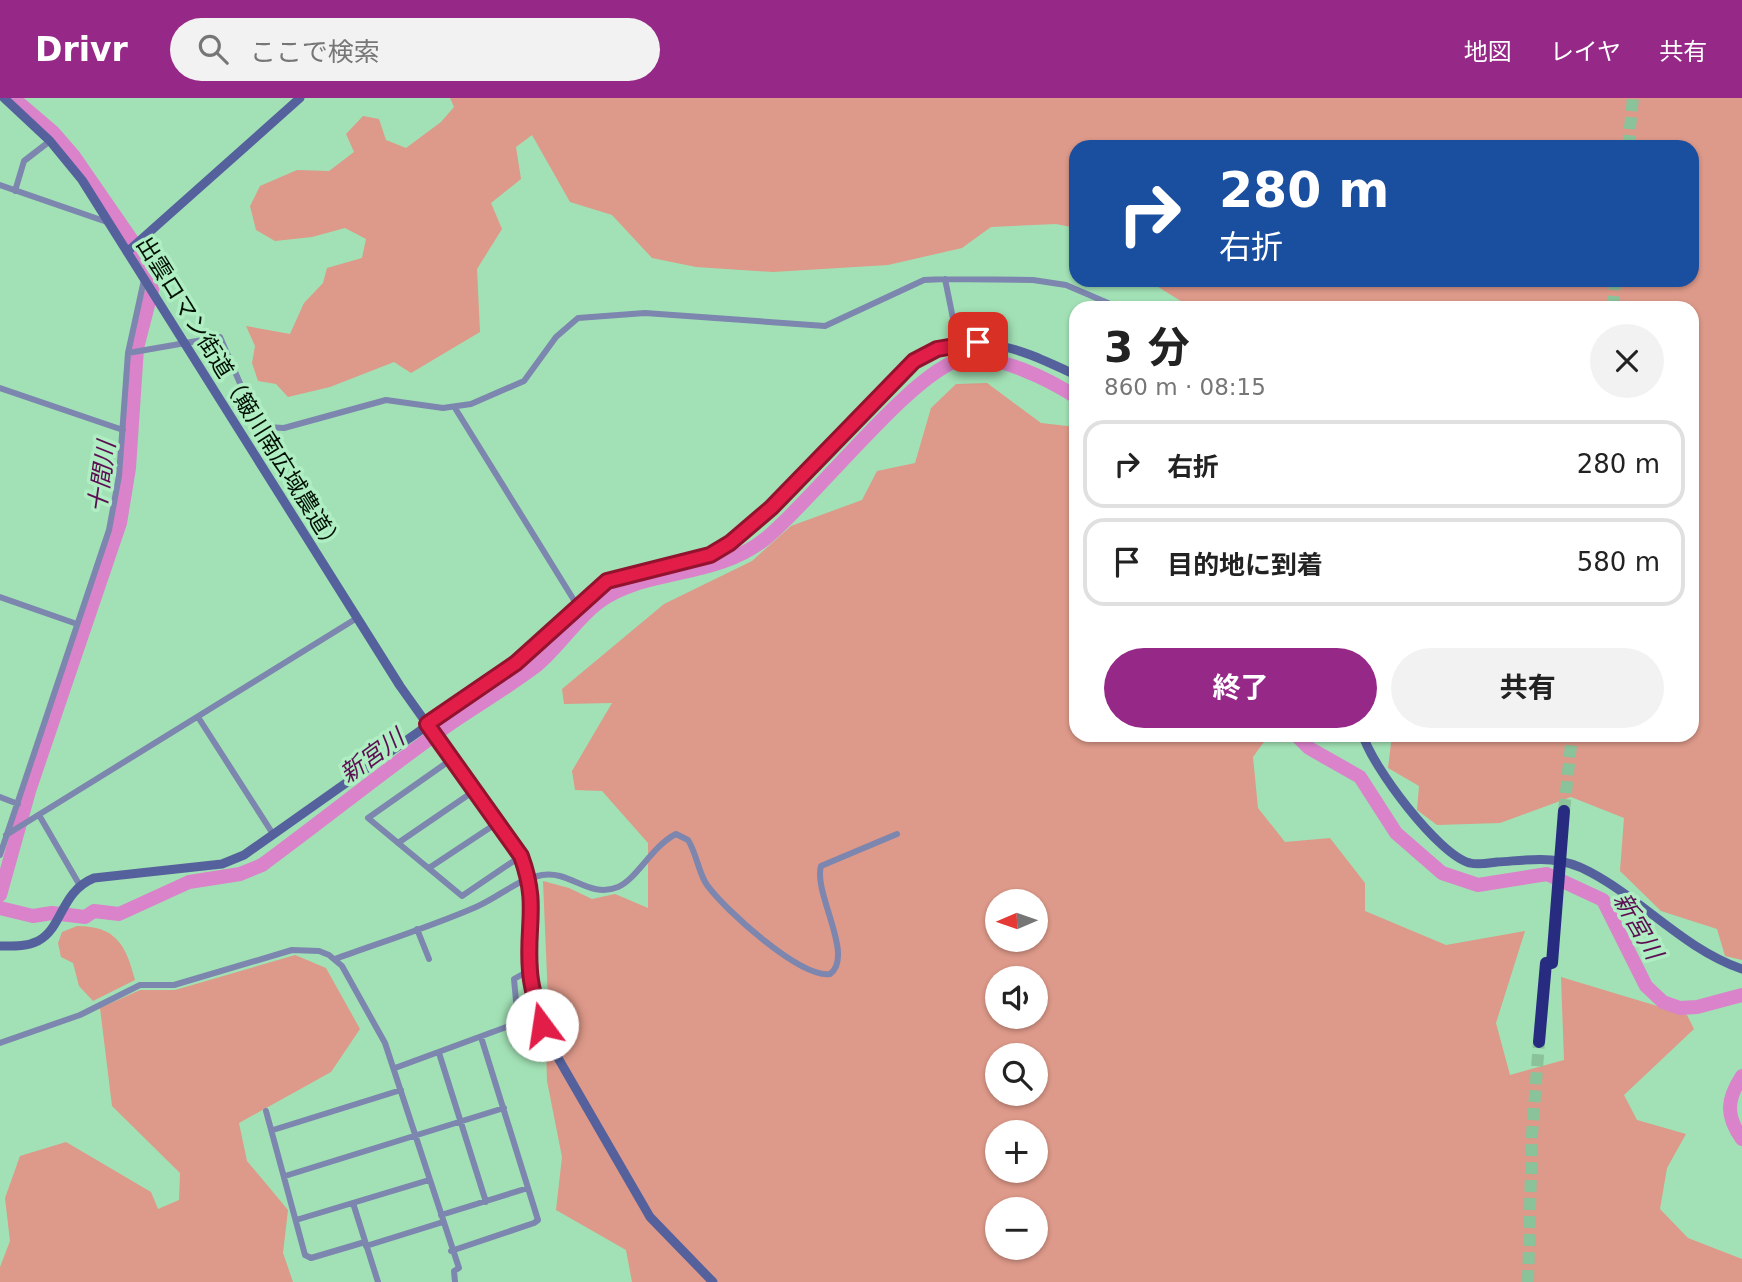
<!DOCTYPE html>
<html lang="ja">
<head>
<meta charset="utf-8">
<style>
	:root { --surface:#fff; --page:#f2f2f2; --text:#222; --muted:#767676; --line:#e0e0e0; --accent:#962888 }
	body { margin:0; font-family:"DejaVu Sans","Noto Sans JP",sans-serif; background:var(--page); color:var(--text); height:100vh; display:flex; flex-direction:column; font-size:26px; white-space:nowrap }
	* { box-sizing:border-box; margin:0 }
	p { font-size:23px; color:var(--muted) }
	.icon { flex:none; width:38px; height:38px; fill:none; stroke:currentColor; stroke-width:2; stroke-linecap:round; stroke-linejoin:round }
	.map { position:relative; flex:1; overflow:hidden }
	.side { position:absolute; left:1069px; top:203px; width:630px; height:441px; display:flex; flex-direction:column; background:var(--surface); border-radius:21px; box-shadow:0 2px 5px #0004 }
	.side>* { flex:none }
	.guide { position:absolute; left:1069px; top:42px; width:630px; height:147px; border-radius:21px; box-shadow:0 2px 5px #0004; background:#1a4fa0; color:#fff; overflow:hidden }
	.needle { width:46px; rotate:268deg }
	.fabs { position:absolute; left:985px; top:791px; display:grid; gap:14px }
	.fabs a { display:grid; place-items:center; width:63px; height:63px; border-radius:50%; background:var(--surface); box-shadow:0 2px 5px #0004; font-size:35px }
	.pin { position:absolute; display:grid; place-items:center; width:60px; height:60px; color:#fff; margin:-30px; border-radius:14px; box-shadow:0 4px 10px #0006 }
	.me { position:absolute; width:77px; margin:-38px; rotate:346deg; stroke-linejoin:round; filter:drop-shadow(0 0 5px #0008) }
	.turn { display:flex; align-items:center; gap:24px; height:147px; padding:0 35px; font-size:32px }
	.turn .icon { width:91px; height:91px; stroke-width:2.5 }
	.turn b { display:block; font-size:49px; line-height:60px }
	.round { display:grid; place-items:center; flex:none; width:74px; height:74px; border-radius:37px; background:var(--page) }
	.headline { display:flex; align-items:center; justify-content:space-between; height:119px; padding:0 35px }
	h1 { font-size:42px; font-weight:700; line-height:52px }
	.action { display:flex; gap:14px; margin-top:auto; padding:14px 35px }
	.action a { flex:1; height:80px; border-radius:42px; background:var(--accent); color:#fff; font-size:28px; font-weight:700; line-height:80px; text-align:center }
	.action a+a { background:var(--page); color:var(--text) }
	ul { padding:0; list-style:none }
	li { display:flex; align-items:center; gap:21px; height:88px; margin:0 14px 10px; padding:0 21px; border:4px solid var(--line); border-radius:21px }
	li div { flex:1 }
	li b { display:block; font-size:26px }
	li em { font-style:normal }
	header { display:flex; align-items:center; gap:42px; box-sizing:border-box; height:98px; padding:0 35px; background:var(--accent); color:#fff }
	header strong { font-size:33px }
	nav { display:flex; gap:38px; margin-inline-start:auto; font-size:24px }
	.search { width:490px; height:63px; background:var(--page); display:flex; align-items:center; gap:18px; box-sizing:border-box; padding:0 24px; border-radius:38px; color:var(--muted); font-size:26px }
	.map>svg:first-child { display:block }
	.green { fill:#dd9989; fill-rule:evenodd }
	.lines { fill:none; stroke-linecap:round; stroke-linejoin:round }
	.river { stroke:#da83ca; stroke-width:14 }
	.highway-tunnel { stroke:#8ac29a; stroke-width:12; stroke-dasharray:12 6; stroke-linecap:butt }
	.street { stroke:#7c86ae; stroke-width:6 }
	.secondary { stroke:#55619c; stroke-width:9 }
	.highway { stroke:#272c80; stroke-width:12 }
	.highway-bridge { stroke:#272c80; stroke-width:12 }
	.route-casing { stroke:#92132f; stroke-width:18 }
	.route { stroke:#e11d48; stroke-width:12 }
	.labels { text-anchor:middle; stroke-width:7; stroke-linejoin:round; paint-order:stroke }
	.street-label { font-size:23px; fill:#001104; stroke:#afeec2 }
	.water-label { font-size:24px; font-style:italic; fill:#5d0e53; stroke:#afeec2 }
</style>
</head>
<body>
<header>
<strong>Drivr</strong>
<div class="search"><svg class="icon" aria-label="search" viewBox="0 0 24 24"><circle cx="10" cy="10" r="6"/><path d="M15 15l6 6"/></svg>ここで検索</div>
<nav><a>地図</a><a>レイヤ</a><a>共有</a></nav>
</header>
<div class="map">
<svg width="1742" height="1184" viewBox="0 0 1742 1184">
	<rect width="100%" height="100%" fill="#a2e1b5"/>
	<path class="green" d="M450 0H1742V862L1725 858 1717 831 1661 813 1620 773 1624 720 1571 699 1500 725 1437 727 1417 712 1419 688 1388 670 1392 637H1692V210H1192L1147 182H1692V49H1076V130L1056 126 991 129 962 150 888 167 773 174 696 169 652 160 612 117 570 104 532 37 516 49 521 81 491 105 502 131 477 171 480 234 411 275 394 264 330 289 288 299 276 286 258 283 252 265 255 248 246 228 290 236 304 205 323 185 327 170 362 160 366 141 345 130 312 139 275 143 256 132 250 108 260 88 297 72 329 73 354 54 346 36 363 18 379 21 386 42 406 50 441 24 454 9Z
		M987 285 1041 325 1076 329V637H1269L1253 659 1258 710 1285 744 1330 740 1365 785V813L1446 847 1525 833 1496 925 1510 977 1564 962 1561 879 1687 917 1694 931 1624 997 1637 1022 1686 1036 1667 1070 1660 1111 1688 1140 1742 1161V1184H632L626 1152 556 1112 562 1059 547 983 546 951 549 925 543 783 569 790 592 801 615 796 648 810V745L602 693 575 692 572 673 612 605 564 606 562 591 664 506 752 463 791 428 862 402 877 373 915 365 931 310 956 286ZM998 803H1036V842H998ZM998 880H1036V919H998ZM998 957H1036V996H998ZM998 1034H1036V1073H998ZM998 1111H1036V1150H998Z
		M77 828C116 828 126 847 135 882L93 903 79 888 73 865 61 859 58 845 62 834Z
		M295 857 326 870 360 931 331 974 239 1025 247 1063 288 1112 283 1155 293 1184H0V1169L10 1143 5 1100 20 1058 66 1044 151 1094 158 1111 179 1102 180 1075 112 1008 100 910 140 892H175Z"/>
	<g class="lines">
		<path class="river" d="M1296 637 1309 650 1360 679 1396 735 1442 775 1478 787 1547 776 1603 802 1646 888 1663 904 1680 910 1697 909 1742 897
			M0 797 29 693 120 425 129 370 137 250 153 188 149 167 73 57 53 34 13 0
			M0 810 33 818 52 815 85 819 94 813 119 816 189 784 240 776 262 767C323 722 383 674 444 630 474 609 507 590 536 568 558 550 578 519 599 504 645 470 716 481 765 441 811 405 914 270 963 261 996 255 1050 282 1076 299
			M1742 978C1727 1001 1725 1017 1742 1041"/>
		<path class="highway-tunnel" d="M1628 49 1633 0
			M1613 210 1615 182
			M1564 713 1572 637
			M1528 1184 1532 1037 1539 944"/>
		<path class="street" d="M0 87 107 124
			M15 93 24 63 50 43
			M945 181 958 245
			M128 255 220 239 255 320 264 329 284 330 386 302 443 310 471 306 524 283 556 239 578 220 645 215 825 228 924 182 945 181 1033 182 1066 187 1108 205 1112 210
			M0 290 123 332
			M455 310 577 507
			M0 499 77 526
			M198 619 273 736
			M452 661 368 720 462 798 521 758
			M0 699 18 706
			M39 717 79 786
			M6 737 357 520
			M398 745 474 693
			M0 757 109 432 119 378 128 255 144 182
			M429 770 497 725
			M417 831 429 861
			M335 861C382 844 430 829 476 809 499 799 516 782 542 777 570 772 589 801 618 789 637 781 652 748 676 736L688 742C697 756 698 774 707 787 725 812 800 880 830 876 855 858 813 795 821 768L897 736
			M0 945 80 917 140 887H174L292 852 319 853 329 857 342 868 385 945 459 1170 454 1173 455 1184
			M439 955 486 1104
			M395 970 509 928 517 914 514 881 530 872
			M266 1013 305 1157 311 1160 365 1144
			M273 1032 401 992
			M285 1078 504 1010
			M353 1105 378 1184
			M441 1117 528 1090
			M296 1122 429 1082
			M366 1148 443 1124
			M451 1153 534 1125 538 1122 481 939"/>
		<path class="secondary" d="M4 0 50 43 82 82 400 588 521 758 529 781 533 808 530 872 542 927 554 953 650 1119 713 1184
			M127 154 300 0
			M1363 637C1371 667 1439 758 1470 765 1478 767 1489 765 1497 764 1531 762 1558 756 1590 774 1643 802 1684 851 1742 871
			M0 848C12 848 26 849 38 843 63 830 60 794 94 780L222 766 244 757 516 565 607 483 710 457 730 445 771 410 914 263C977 229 1017 250 1076 277"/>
		<path class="highway" d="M1539 944 1546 865"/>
		<path class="highway-bridge" d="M1552 865 1564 713"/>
	</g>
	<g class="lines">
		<defs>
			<path id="route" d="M542 927C537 909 531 891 530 873 526 827 539 807 521 758L427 626 516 565 607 483 710 457 730 445 771 410 914 263 937 251 978 244"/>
		</defs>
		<use href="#route" class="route-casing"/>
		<use href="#route" class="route"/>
	</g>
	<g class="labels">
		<g class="street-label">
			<text transform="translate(240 297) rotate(58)" y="8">出雲ロマン街道（簸川南広域農道）</text>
		</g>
		<g class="water-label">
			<text transform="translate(102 379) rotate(-82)" y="8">十間川</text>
			<text transform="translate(372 658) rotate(-36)" y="8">新宮川</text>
			<text transform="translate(1638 828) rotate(60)" y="8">新宮川</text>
		</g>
	</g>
</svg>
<div class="fabs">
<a><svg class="needle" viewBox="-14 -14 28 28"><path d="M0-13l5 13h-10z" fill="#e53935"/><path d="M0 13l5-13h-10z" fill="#767676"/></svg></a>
<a><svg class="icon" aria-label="sound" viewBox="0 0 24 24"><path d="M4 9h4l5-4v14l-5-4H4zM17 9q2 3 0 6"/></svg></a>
<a><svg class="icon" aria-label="search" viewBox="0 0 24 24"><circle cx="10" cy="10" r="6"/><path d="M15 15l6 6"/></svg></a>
<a>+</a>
<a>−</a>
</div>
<div class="pin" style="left:978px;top:244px;background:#d93025"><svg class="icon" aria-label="arrive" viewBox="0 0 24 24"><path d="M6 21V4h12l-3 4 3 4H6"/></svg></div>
<svg class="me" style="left:542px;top:927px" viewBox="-20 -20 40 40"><circle r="19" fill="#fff"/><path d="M0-13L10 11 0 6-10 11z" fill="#e11d48"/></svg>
<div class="guide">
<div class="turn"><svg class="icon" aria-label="right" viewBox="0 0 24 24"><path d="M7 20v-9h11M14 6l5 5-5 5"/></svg><div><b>280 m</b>右折</div></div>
</div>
<section class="side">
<div class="headline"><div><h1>3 分</h1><p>860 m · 08:15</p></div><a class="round"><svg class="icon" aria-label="close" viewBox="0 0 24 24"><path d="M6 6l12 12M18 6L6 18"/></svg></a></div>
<ul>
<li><svg class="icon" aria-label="right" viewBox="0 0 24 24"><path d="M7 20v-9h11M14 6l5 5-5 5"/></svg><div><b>右折</b></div><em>280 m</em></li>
<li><svg class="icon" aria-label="arrive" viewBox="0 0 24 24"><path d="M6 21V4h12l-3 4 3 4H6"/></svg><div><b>目的地に到着</b></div><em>580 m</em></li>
</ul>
<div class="action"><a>終了</a><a>共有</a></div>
</section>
</div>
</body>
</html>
